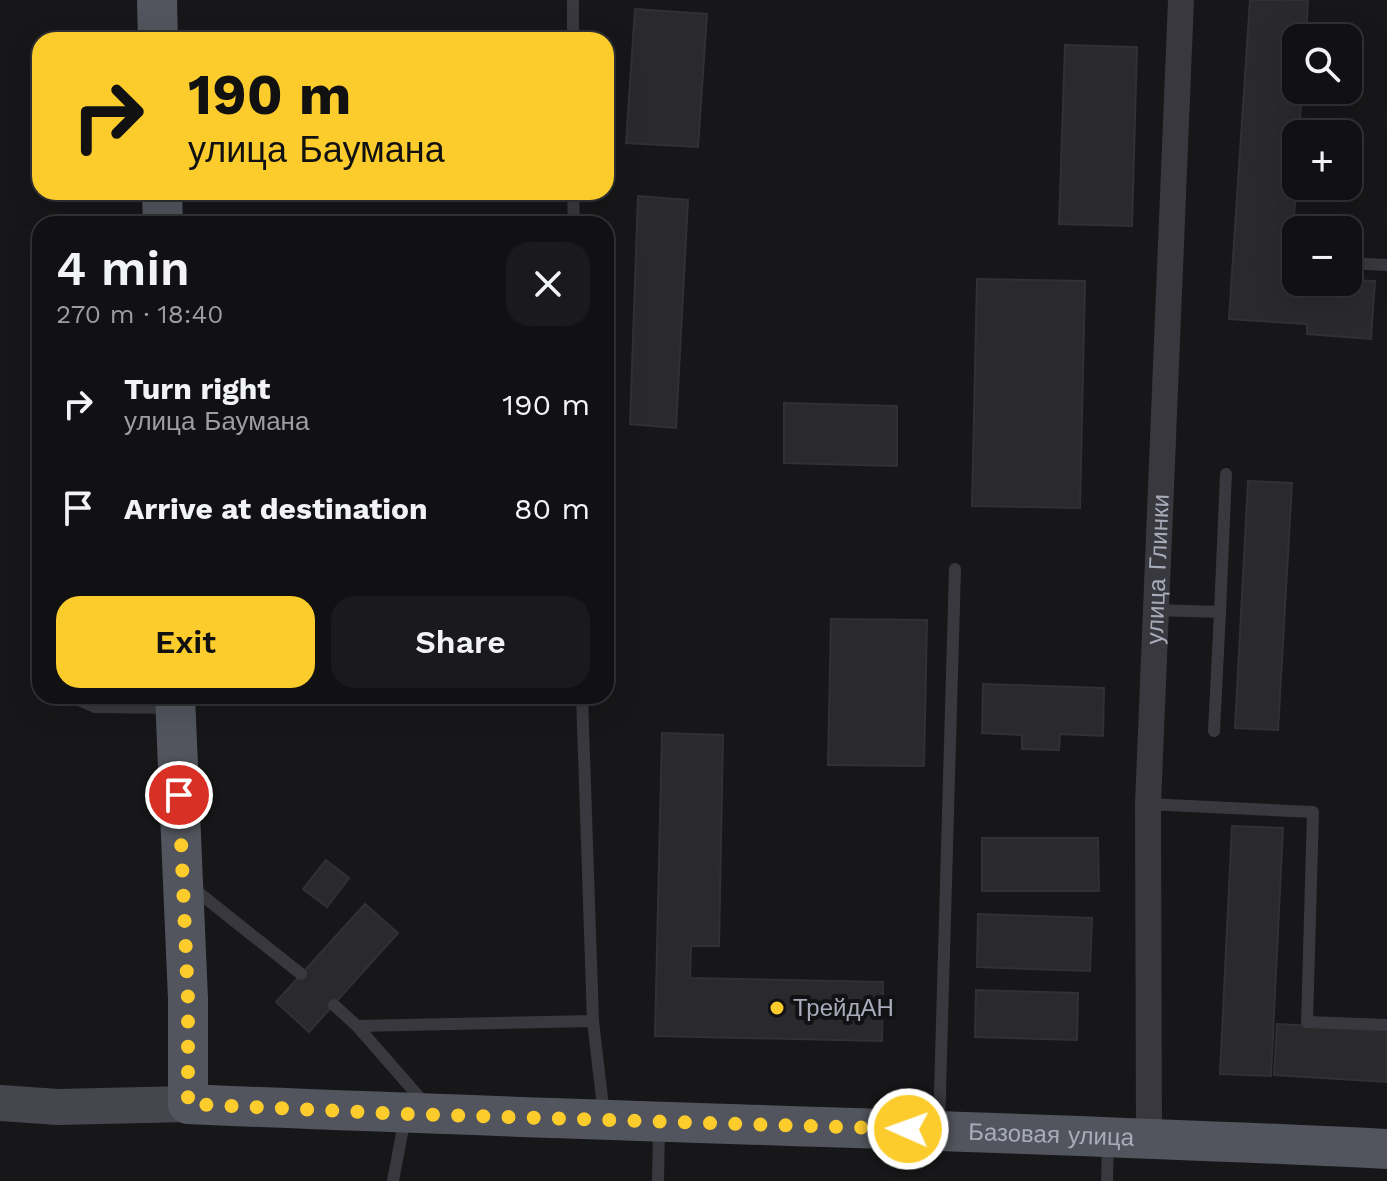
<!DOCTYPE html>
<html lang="en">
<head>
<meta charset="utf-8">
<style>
	:root { --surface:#111113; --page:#1a1a1c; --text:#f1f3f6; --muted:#9c9da0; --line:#303133; --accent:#fccc2c }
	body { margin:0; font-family:"Work Sans",sans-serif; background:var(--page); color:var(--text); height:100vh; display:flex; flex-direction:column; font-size:30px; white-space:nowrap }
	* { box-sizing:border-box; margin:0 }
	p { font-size:26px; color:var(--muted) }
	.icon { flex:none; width:44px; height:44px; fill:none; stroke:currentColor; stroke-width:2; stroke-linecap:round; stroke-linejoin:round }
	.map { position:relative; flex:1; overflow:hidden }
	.drawer { position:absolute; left:32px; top:216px; width:582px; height:488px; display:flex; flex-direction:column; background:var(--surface); border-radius:24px; box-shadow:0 8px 32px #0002,0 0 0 2px var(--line) }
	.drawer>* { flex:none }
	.guide { position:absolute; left:32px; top:32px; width:582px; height:168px; border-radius:24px; box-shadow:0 8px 32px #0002,0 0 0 2px var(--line); background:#fccc2c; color:#111; overflow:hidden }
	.controls { position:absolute; left:1282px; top:24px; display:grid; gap:16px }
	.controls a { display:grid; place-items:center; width:80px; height:80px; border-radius:16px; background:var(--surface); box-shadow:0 8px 32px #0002,0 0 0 2px var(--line); font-size:40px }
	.pin { position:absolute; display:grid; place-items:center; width:68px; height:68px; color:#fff; margin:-34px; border:4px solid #fff; border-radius:50%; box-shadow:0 2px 8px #0007 }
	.me { position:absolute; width:88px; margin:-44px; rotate:272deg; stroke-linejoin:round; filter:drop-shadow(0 0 6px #0008) }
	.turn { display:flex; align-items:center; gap:28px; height:168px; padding:0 24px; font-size:36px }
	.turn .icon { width:104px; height:104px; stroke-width:2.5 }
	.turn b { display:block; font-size:56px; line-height:68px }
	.round { display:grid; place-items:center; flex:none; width:84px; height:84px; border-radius:24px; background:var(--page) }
	.head { display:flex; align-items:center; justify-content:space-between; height:136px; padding:0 24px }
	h1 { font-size:48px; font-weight:600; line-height:60px }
	.primary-button { display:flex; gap:16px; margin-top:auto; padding:16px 24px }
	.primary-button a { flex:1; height:92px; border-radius:24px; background:var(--accent); color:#111; font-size:32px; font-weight:600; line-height:92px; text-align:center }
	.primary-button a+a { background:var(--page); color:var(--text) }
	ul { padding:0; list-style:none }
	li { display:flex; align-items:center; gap:24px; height:104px; padding:0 24px }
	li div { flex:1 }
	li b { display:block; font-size:30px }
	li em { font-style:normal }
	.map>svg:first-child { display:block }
	.building { fill:#2a2a2d; stroke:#313135; stroke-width:2 }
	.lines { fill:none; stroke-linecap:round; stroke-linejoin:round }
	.lane { stroke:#38383e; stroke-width:12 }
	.street { stroke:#38383e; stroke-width:26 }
	.secondary { stroke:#46474e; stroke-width:36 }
	.primary { stroke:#53555e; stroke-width:40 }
	.route { stroke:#fccc2c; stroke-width:14; stroke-dasharray:0 25.2 }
	.poi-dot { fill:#fccc2c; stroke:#121214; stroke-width:3 }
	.labels { text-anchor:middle; stroke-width:8; stroke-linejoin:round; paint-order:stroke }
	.street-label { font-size:24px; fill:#a8acba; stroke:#121214 }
	.poi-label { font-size:24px; fill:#a8acba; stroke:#121214; text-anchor:start }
</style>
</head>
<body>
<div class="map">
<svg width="1387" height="1181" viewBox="0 0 1387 1181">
	<rect width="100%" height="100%" fill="#171719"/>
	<path class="building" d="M1250 0H1308L1306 38H1296V90H1302L1299 134H1296V186L1290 283 1322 285 1323 282H1348V280L1375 281 1371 339 1307 334V324L1229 319Z
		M635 9 707 14 698 147 626 143Z
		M1065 45 1137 47 1132 226 1059 224Z
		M638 196 688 200 676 428 630 424Z
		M977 279 1085 281 1080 508 972 506Z
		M784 403 897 406V466L784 463Z
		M1248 481 1292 483 1278 730 1235 728Z
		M831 619 927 620 924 766 828 765Z
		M983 684 1104 688 1103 736 1060 734 1059 750 1022 749V735L982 733Z
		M662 733 723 735 719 946H691L690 978 883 982 882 1041 655 1036Z
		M1232 826 1283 828 1271 1076 1220 1074Z
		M982 838H1098L1099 891H982Z
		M326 860 349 878 327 907 303 889Z
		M365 904 398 933 309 1032 276 1002Z
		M978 914 1092 918 1090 971 977 967Z
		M976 990 1078 993 1077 1040 975 1037Z
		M1277 1024 1387 1030V1082L1274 1075Z"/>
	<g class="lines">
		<path class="lane" d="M573 0V40
			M573 192 574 224
			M1348 263 1387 265
			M1156 610 1220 612 1214 731
			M1220 612 1226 474
			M69 696 95 707 172 708
			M582 696 593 1021 604 1116
			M1148 804 1313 812 1307 1022 1387 1025
			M194 889 301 974
			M334 1005 357 1026 427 1106
			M357 1026 593 1021
			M939 1127 955 569
			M393 1181 405 1117
			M658 1181 659 1128
			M1107 1181 1108 1140"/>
		<path class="street" id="s1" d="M1149 1137 1148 804 1181 0"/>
		<path class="secondary" d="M0 1103 58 1107 188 1104"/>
		<g class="primary">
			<path d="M157 0 158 40"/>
			<path d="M162 192 163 224"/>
			<path id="s2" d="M175 696 188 999V1104C587 1122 987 1129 1387 1149"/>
		</g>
	</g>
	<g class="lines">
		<path class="route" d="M179 795 188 999V1104L406 1114 908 1129"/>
	</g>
	<circle class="poi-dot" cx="777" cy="1008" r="8"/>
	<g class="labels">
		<g class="street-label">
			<text dy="8" stroke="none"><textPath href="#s1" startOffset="568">улица Глинки</textPath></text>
			<text dy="8" stroke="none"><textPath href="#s2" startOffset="1272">Базовая улица</textPath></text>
		</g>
		<g class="poi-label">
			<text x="793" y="1016">ТрейдАН</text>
		</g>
	</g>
</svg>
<div class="controls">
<a><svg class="icon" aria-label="search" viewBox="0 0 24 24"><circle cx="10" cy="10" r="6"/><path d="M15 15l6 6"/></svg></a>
<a>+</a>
<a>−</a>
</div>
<div class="pin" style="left:179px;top:795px;background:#d93025"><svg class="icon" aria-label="arrive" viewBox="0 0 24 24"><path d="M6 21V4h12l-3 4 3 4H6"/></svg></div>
<svg class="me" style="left:908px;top:1129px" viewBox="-20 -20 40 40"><circle r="17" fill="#fccc2c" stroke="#fff" stroke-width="3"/><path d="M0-11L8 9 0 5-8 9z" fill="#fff"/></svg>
<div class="guide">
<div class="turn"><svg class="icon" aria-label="right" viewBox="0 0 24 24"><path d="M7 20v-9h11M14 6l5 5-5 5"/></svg><div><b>190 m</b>улица Баумана</div></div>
</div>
<section class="drawer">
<div class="head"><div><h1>4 min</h1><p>270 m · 18:40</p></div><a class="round"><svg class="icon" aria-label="close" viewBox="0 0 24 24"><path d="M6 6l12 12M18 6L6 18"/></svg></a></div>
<ul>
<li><svg class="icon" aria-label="right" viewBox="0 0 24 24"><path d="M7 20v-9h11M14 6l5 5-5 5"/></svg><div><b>Turn right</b><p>улица Баумана</p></div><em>190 m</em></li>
<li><svg class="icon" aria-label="arrive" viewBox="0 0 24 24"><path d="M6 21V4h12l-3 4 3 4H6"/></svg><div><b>Arrive at destination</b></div><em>80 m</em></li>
</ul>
<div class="primary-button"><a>Exit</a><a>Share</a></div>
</section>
</div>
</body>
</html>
